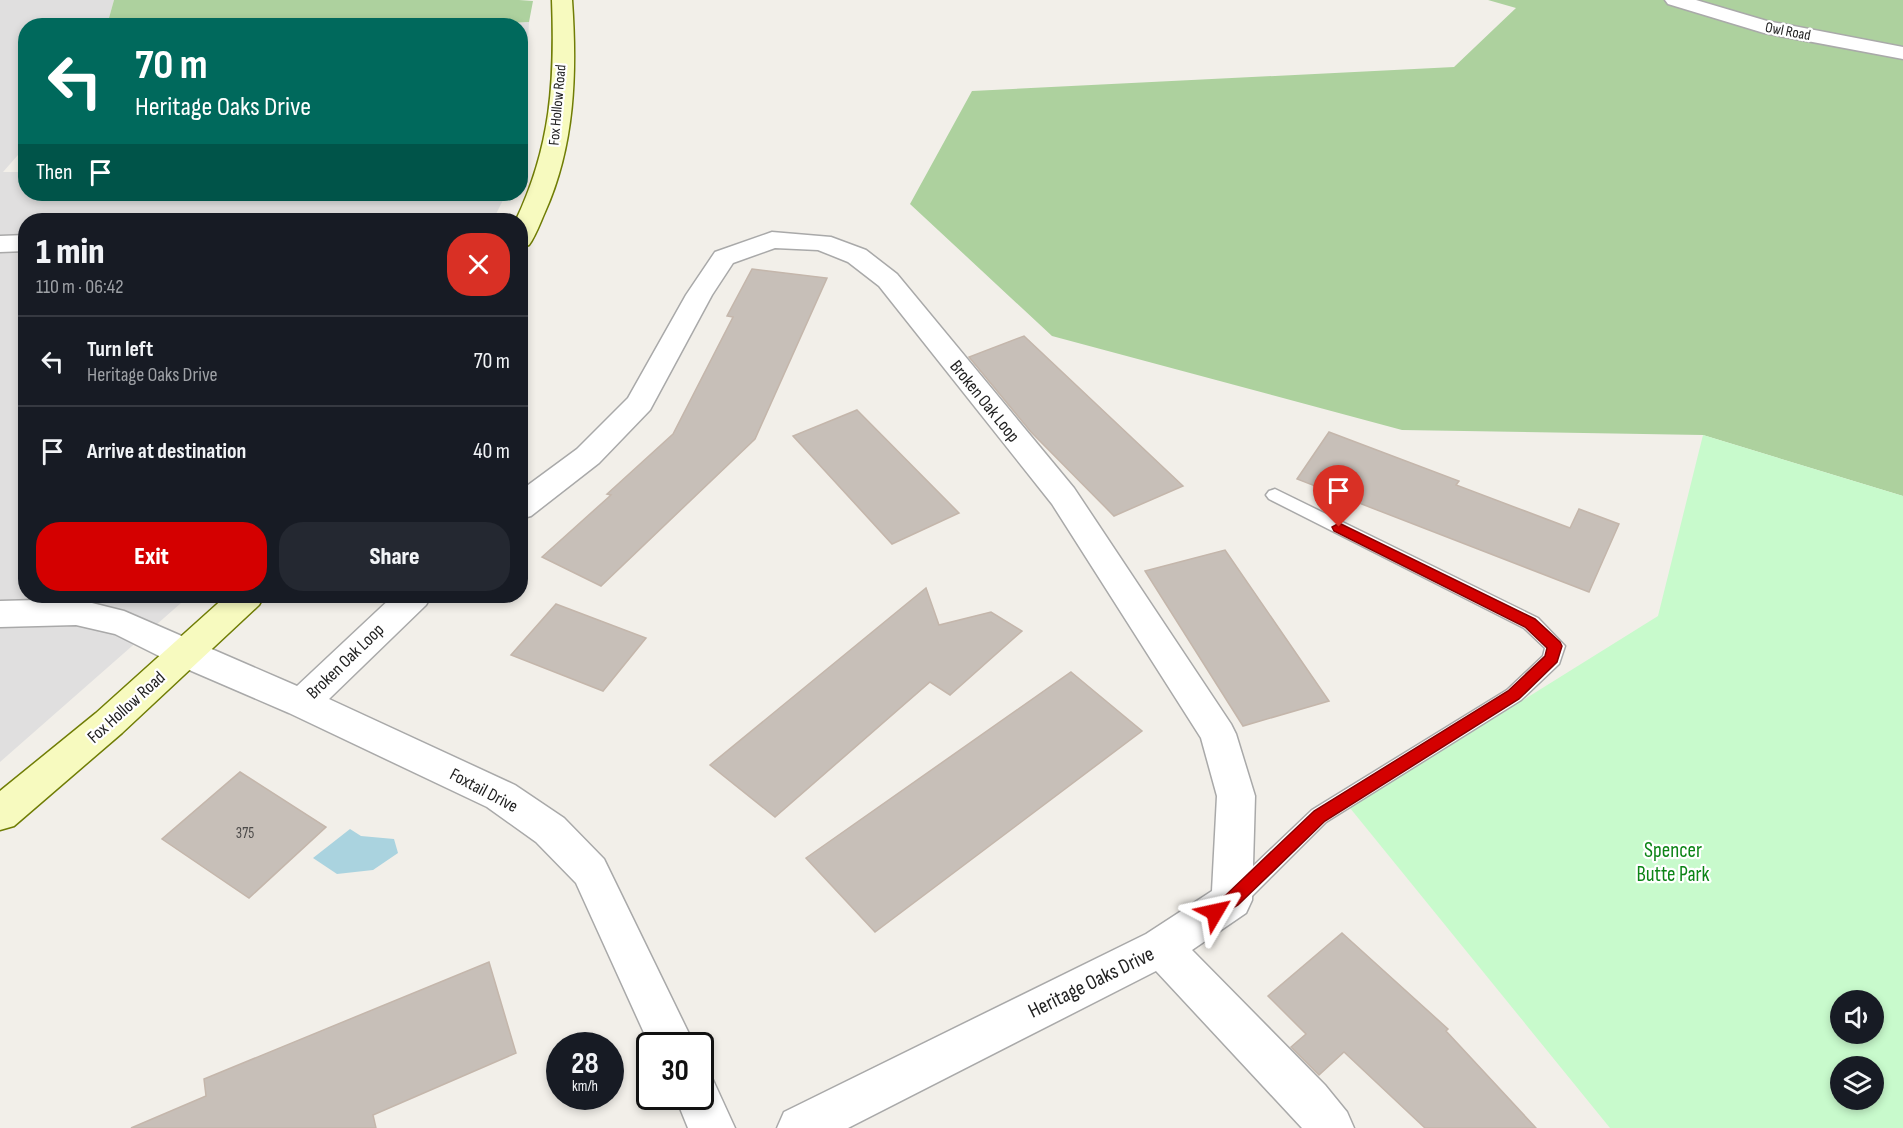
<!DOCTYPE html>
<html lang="en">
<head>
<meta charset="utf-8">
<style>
	:root { --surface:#171b24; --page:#242831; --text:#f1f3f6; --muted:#9ea1a6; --line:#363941; --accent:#d40000 }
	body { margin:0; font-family:"Sofia Sans Condensed",sans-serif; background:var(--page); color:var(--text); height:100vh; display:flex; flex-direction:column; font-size:22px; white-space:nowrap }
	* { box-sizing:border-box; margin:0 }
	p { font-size:20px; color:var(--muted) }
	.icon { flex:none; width:33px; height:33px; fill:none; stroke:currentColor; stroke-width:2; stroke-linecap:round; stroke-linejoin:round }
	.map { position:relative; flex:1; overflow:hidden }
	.sheet { position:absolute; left:18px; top:213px; width:510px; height:390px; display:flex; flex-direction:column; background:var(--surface); border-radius:24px; box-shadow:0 3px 9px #0003 }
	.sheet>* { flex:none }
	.top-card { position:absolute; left:18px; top:18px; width:510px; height:183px; border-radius:24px; box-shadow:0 3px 9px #0003; background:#00695c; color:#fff; overflow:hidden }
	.controls { position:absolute; left:1830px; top:990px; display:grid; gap:12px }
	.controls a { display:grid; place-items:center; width:54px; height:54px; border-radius:50%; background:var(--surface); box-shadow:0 3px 9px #0003; font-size:30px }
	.speed { position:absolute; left:546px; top:1032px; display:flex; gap:12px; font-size:30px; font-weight:700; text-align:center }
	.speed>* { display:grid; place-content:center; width:78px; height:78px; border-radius:50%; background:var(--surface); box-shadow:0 3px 9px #0003; line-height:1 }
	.speed small { font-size:15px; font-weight:400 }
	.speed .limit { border:3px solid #111; border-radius:9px; background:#fff; color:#111 }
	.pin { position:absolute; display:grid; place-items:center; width:51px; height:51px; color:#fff; margin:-62px -26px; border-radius:50% 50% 50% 0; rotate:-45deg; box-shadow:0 0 6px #0007 }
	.pin .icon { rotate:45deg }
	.me { position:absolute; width:66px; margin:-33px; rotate:54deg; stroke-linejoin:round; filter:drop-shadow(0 0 4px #0008) }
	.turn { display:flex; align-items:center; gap:21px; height:126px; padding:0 18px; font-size:27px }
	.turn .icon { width:78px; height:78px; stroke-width:2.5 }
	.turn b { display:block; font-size:42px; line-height:51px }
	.then { display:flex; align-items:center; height:57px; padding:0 18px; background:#0003; gap:12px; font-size:22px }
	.round { display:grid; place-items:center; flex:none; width:63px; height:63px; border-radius:24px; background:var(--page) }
	.head { display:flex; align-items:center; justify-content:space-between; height:102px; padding:0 18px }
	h1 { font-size:36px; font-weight:800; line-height:45px }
	.button { display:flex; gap:12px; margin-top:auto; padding:12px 18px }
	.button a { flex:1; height:69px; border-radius:24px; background:var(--accent); color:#fff; font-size:24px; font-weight:800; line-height:69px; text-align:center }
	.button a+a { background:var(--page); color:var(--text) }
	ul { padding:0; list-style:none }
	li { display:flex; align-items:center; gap:18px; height:90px; padding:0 18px; border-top:2px solid var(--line) }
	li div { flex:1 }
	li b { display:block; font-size:22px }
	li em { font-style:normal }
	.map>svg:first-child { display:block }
	.residential { fill:#e0dfdf }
	.forest { fill:#add19e }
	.park { fill:#c8facc; fill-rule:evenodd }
	.water { fill:#aad3df }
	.building { fill:#c7bfb8; stroke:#c4b6ab; stroke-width:1.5 }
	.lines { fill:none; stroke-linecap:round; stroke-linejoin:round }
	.lane-casing { stroke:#a9a9a9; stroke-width:3 }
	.street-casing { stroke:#a9a9a9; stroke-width:3 }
	.secondary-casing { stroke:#707d05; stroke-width:3 }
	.lane { fill:#fff; fill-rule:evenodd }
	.street { fill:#fff; fill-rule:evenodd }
	.secondary { fill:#f7fabf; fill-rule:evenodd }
	.route { fill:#d40000; stroke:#8a0000; stroke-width:1.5 }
	.labels { text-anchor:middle; stroke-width:4.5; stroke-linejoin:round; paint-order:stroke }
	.far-street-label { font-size:15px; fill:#222; stroke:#fff }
	.number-label { font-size:15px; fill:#4b4948 }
	.street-label { font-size:18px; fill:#222; stroke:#fff }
	.near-park-label { font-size:21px; fill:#0c8416; stroke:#fff }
	.near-street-label { font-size:21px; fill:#222; stroke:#fff }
</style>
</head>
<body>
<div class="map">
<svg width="1903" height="1128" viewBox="0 0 1903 1128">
	<rect width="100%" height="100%" fill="#f2efe9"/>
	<path class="residential" d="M0 0H114L107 25 26 26 25 147 3 172H25L26 194H475L504 198 493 220H26V596H189L0 762Z
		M529 22 527 59 521 60 520 26H449Z"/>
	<path class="forest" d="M114 0H519L533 1 529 22 449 26 107 25Z
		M1488 0H1903V496L1703 435 1402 430 1052 336 910 204 972 91 1454 67 1516 8Z
		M527 59 526 111 521 134V60Z"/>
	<path class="park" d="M1703 435 1903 496V1128H1610L1350 808 1658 616ZM1840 1000H1874V1034H1840ZM1840 1066H1874V1100H1840Z"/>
	<path class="water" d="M350 829 361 836 394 839 398 853 373 870 337 874 313 858Z"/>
	<path class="building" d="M752 269 827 278 755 439 601 586 542 557 611 495 607 494 673 434 733 317 727 316Z
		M1024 336 1183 486 1114 516 1031 432 969 357Z
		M857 410 959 513 892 544 793 436Z
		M1329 432 1459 481 1456 485 1570 528 1579 509 1619 524 1589 592 1297 479Z
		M1225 550 1329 701 1243 726 1145 571Z
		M926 588 939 625 991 612 1022 631 950 695 930 682 775 817 710 765Z
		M556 604 646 638 603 691 511 655Z
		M1071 672 1142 731 875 932 806 858Z
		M240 772 326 827 249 898 162 839Z
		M1342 933 1448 1029 1446 1031 1536 1128H1425L1344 1052 1319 1075 1291 1047 1306 1034 1268 996Z
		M489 962 516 1053 373 1115 376 1128H131L206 1096 204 1079Z"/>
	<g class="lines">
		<defs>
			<path id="lane" d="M1275 489 1538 618 1565 646 1559 664 1521 700 1326 822 1244 904 1236 907 1228 904 1225 897 1228 890 1312 810 1507 690 1543 656 1545 648 1524 628 1269 499 1266 495 1269 491Z"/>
			<path id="street" d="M1665 0H1696L1767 21 1903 47V59L1764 33 1668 4Z
				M772 232 831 237 866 250 897 274 1074 488 1231 724 1236 734 1255 796 1252 900 1246 913 1192 950 1325 1085 1347 1112 1354 1128H1302L1156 971 848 1128H777L784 1112 1146 934 1212 891 1217 796 1201 738 1052 504 879 286 848 262 818 250 775 248 733 263 712 295 650 410 599 463 531 516 520 519V491L577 449 628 398 686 295 715 252Z
				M26 235V251L0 252V236Z
				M393 596H431L426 605 329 699 515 785 564 818 604 859 695 1046H650L576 883 536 842 487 807 289 713 173 663 115 634 76 625 0 627V601L76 599 124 611 297 686Z
				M700 1075 713 1080 735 1128H688L675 1096H700Z"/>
			<path id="secondary" d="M552 0H572C577 73 575 145 545 212 540 223 536 235 529 245L520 248V220H516C551 146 555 81 552 0Z
				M226 596H264L259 605 122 733 14 826 0 830V791L96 713Z"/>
		</defs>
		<use href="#lane" class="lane-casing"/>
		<use href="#street" class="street-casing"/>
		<use href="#secondary" class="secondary-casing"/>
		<use href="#lane" class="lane"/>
		<use href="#street" class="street"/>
		<use href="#secondary" class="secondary"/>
	</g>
	<path class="route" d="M1339 523 1535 619 1560 642 1562 646 1557 662 1519 699 1325 821 1238 905 1215 919 1209 917 1206 912 1209 906 1226 895 1314 811 1508 691 1545 656 1547 648 1525 627 1334 531 1332 527Z"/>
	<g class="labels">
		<g class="far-street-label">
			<text transform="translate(1788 31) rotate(11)" y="5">Owl Road</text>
			<text transform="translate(557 105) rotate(-85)" y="5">Fox Hollow Road</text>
		</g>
		<g class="number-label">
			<text x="245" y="838">375</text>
		</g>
		<g class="street-label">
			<text transform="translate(985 401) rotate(51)" y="6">Broken Oak Loop</text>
			<text transform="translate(345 661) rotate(-44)" y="6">Broken Oak Loop</text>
			<text transform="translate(126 707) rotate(-42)" y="6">Fox Hollow Road</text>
			<text transform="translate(484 790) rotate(28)" y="6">Foxtail Drive</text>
		</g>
		<g class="near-park-label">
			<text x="1673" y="857">Spencer<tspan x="1673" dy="24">Butte Park</tspan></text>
		</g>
		<g class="near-street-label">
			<text transform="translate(1091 982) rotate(-26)" y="7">Heritage Oaks Drive</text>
		</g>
	</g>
</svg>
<div class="controls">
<a><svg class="icon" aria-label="sound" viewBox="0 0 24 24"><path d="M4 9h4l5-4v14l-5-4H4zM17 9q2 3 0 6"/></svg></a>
<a><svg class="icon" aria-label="layers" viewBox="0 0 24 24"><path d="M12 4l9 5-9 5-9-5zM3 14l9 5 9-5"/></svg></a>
</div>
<div class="speed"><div>28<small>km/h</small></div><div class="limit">30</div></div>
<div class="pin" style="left:1339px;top:527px;background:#d93025"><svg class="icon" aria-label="arrive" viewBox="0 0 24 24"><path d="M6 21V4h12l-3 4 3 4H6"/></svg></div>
<svg class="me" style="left:1215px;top:912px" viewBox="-20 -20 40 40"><path d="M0-17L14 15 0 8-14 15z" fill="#d40000" stroke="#fff" stroke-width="4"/></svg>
<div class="top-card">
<div class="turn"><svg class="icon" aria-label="left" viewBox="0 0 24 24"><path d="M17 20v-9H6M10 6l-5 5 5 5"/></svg><div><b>70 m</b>Heritage Oaks Drive</div></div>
<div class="then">Then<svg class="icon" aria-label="arrive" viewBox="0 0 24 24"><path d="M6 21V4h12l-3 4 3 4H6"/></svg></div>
</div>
<section class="sheet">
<div class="head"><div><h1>1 min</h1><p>110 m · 06:42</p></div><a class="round" style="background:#d93025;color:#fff"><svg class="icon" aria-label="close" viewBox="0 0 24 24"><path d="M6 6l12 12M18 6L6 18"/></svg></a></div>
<ul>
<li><svg class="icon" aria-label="left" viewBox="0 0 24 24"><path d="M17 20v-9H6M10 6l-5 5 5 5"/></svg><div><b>Turn left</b><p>Heritage Oaks Drive</p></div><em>70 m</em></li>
<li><svg class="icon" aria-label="arrive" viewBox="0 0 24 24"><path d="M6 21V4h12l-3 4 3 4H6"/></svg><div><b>Arrive at destination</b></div><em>40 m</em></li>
</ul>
<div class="button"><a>Exit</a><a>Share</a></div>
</section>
</div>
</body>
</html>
